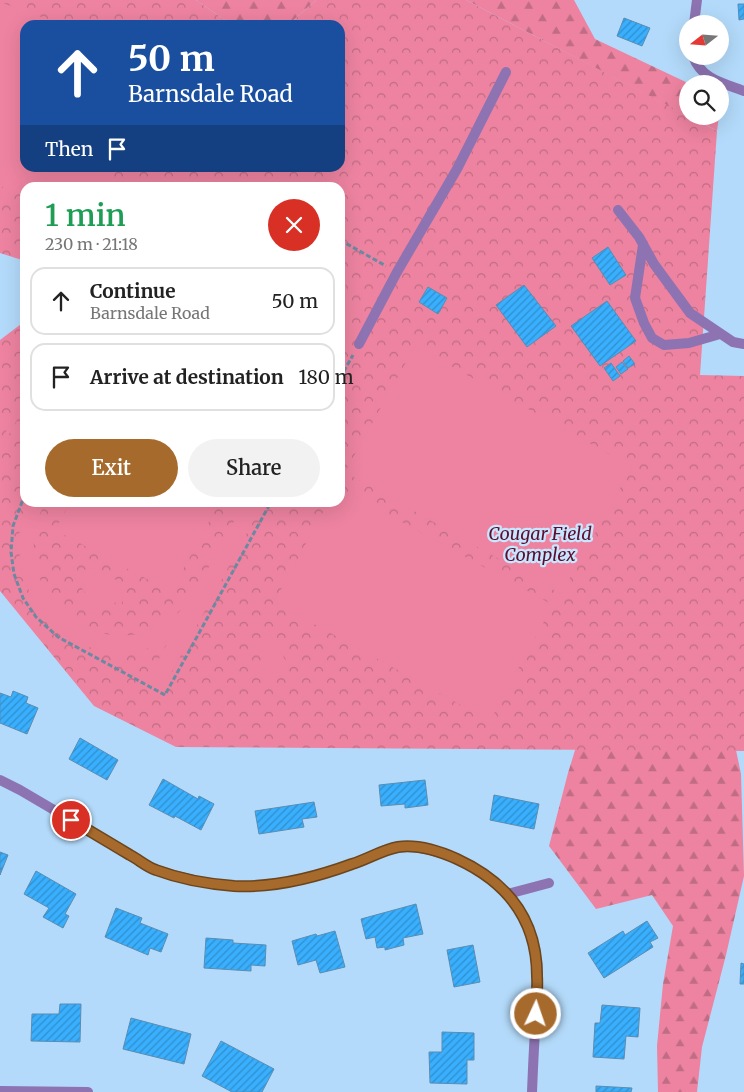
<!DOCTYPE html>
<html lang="en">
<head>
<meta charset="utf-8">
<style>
	:root { --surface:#fff; --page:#f2f2f2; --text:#222; --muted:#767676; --line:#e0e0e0; --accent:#a66a2c }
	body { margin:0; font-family:Merriweather,serif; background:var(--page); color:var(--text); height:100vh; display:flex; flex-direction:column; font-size:19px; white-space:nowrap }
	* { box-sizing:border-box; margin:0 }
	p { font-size:16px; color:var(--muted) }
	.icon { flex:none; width:28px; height:28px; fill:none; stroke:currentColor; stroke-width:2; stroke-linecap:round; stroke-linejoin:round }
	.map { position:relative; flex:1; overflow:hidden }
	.sheet { position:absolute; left:20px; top:182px; width:325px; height:325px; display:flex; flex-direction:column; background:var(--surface); border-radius:15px; box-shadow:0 5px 20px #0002 }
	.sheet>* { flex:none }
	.banner { position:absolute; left:20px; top:20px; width:325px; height:152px; border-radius:15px; box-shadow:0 5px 20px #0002; background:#1a4fa0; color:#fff; overflow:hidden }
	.needle { width:32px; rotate:253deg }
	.controls { position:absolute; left:679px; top:15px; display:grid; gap:10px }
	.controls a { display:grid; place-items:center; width:50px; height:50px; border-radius:50%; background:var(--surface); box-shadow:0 5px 20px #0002; font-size:25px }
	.pin { position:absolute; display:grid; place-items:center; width:42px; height:42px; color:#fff; margin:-21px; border:2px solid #fff; border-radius:50%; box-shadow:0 1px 5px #0007 }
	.me { position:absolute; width:55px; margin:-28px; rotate:3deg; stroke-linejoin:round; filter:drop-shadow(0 0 4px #0008) }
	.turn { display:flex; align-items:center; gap:18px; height:105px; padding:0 25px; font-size:22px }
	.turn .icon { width:65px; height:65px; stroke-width:2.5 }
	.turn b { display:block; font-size:35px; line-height:42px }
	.then { display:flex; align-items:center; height:48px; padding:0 25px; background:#0003; gap:10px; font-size:19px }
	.round { display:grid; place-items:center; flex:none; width:52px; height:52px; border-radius:26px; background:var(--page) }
	.head { display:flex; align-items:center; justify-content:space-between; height:85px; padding:0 25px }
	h1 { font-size:30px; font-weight:600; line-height:38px; color:#1e9e55 }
	.button { display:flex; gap:10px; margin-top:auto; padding:10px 25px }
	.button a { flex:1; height:58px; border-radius:30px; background:var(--accent); color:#fff; font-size:20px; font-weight:600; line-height:58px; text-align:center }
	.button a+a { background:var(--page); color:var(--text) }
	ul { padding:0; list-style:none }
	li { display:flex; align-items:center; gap:15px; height:68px; margin:0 10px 8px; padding:0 15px; border:2px solid var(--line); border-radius:15px }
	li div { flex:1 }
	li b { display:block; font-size:19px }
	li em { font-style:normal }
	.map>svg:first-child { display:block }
	.forest { fill:url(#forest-firs) }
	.park { fill:url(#park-crowns) }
	.garden { fill:#ed83a0 }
	.building { fill:url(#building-hatch); stroke:#5c8cb1 }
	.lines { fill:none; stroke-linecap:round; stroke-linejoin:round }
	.path { stroke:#6b89a2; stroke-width:3; stroke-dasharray:5 2.5; stroke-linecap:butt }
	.service { stroke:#8d73b1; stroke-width:10 }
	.minor { stroke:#8d73b1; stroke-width:10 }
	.route-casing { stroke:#6c451d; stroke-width:12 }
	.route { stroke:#a66a2c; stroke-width:9 }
	.labels { text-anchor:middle; stroke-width:4.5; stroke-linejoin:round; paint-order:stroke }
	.park-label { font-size:18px; font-style:italic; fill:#5c0f2d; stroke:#c8e6ff }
</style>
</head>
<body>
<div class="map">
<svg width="744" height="1092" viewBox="0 0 744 1092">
	<defs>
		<pattern id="forest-firs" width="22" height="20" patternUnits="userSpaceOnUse" patternTransform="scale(1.25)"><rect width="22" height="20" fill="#ed83a0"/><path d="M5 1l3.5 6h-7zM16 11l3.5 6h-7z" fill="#bf6c84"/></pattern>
		<pattern id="park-crowns" width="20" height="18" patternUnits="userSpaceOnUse" patternTransform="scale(1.25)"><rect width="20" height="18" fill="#ed83a0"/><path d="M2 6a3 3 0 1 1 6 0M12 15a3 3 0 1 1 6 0" fill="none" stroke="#bf6c84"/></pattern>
		<pattern id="building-hatch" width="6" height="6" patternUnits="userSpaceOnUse" patternTransform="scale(1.25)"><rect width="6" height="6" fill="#39affd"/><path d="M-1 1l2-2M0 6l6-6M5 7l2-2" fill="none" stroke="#2f8fce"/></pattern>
	</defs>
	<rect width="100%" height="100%" fill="#b3dafa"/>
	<path class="forest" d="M196 0H316L288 25H232Z
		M466 0H574L595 39 690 84H688L687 116Z
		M689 116H719L717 131Z
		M585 718 732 731 741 774 744 876 726 955 702 1047 697 1092H658L657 1046 663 984 673 926 652 895 596 909 549 846 568 773Z"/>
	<path class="park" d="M0 0H196L232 25H25V168H340V25H288L316 0H466L717 131 700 375 744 376V751L176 747 94 706 0 591V340L25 321V502H340V188H25V261L0 253Z"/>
	<path class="garden" d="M0 2 63 25H25V168H115L108 187 25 188V195L0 186Z
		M340 271C354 300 353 332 340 361Z
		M415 346 632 467 561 594 345 472Z
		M25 398V405L0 451V442Z
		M340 488 553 605 490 721 274 602 328 503 340 502Z
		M26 503H45C1 585 95 674 172 618 192 603 202 580 213 559 224 540 234 521 244 503H263L162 690 147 681 169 640C156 646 142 651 128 652 49 657 0 575 26 503Z
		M70 503V502L219 503 171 592 55 530Z
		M90 568C110 569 124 582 122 603L100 602 93 613 80 604 86 594 73 576 80 571Z
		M269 630 289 667C282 673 272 674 264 673V633L267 634Z"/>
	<path class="building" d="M738 4H744V19L739 20Z
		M624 18 650 28 642 46 617 36Z
		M608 247 626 275 610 285 592 258Z
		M524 285 556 326 527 347 496 305Z
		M428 287 447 298 438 314 419 302Z
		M607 301 636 341 600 366 571 326Z
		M629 356 635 364 628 368 623 361Z
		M622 362 628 369 621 374 616 367Z
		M611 363 620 376 613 381 604 368Z
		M13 691 28 697 26 703 38 708 27 734 0 723V693L11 697Z
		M80 738 118 760 107 780 69 759Z
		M163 779 198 799 199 796 214 804 201 830 175 816 174 818 149 805Z
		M425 780 428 805 405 808V804L381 806 379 785Z
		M494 795 539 804 534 829 490 820Z
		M314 802 317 817 302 819 304 827 259 834 255 811Z
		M0 852 8 855 0 875Z
		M36 871 76 894 65 914 69 916 63 928 43 917 49 908 24 894Z
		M416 904 423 934 403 938 404 945 385 950V947L377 948 375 937 366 939 361 919Z
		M116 908 142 918 140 923 168 934 161 952 150 948 148 955 105 937Z
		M647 921 658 938 650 942 653 947 604 978 588 953 623 931 625 935Z
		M335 931 345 967 320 973 316 960 298 965 292 941 316 934 317 936Z
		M206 938 233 940V943L266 945 265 966 251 965V971L204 968Z
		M473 945 480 982 454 987 447 950Z
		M741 963 744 964V984H740Z
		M60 1004H81L80 1042 31 1041 32 1014H59Z
		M602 1005 640 1008 638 1037 626 1036 624 1059 593 1057 595 1023H600Z
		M131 1018 191 1034 184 1064 123 1049Z
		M442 1032 474 1033V1060H467V1084L430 1083 429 1052H442Z
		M221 1041 274 1069 262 1092H232L202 1076Z
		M596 1086 632 1088 631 1092H596Z"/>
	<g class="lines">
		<path class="path" d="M340 240 386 266
			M340 378 353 355
			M25 494 13 526 11 552 14 574 23 598 36 617 58 637 165 695 271 502"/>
		<path class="service" d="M694 24 697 0
			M693 56C701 79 723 83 744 91
			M618 210 639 237 654 264 690 313 733 342 744 344
			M643 245 635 298 644 323 652 338 664 345 689 343 720 334
			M359 344 397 272 457 169 506 72"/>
		<path class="minor" d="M0 780 20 790C52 809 85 828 117 847 130 855 143 866 157 870 181 878 208 884 234 886 275 888 314 878 352 864 365 860 377 852 391 849 416 843 440 852 463 862 510 883 536 924 538 975 538 989 536 1003 536 1017 534 1042 533 1067 532 1092
			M508 894 549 883
			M0 1091 88 1092"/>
	</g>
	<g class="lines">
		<defs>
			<path id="route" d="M71 820C90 831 110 843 130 855 138 859 147 867 156 870 180 879 208 884 234 886 274 888 314 878 352 864 368 859 382 850 398 847 418 844 439 851 457 859 507 882 537 919 537 976 538 989 536 1002 536 1014"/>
		</defs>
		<use href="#route" class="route-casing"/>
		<use href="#route" class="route"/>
	</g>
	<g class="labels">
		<g class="park-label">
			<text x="540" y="540">Cougar Field<tspan x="540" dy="21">Complex</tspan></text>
		</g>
	</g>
</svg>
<div class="controls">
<a><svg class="needle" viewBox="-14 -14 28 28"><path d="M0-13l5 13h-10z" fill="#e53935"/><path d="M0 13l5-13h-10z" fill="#767676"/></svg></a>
<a><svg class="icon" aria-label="search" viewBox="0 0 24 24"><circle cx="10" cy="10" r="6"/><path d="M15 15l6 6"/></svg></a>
</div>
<div class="pin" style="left:71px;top:820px;background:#d93025"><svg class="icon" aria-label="arrive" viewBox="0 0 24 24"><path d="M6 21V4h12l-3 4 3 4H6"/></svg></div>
<svg class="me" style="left:536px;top:1014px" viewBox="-20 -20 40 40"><circle r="17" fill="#a66a2c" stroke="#fff" stroke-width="3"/><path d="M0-11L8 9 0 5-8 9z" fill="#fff"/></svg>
<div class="banner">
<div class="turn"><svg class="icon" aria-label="ahead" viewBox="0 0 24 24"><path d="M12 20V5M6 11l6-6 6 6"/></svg><div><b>50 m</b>Barnsdale Road</div></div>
<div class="then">Then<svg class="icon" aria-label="arrive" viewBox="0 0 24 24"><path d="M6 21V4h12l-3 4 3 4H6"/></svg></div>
</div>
<section class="sheet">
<div class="head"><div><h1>1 min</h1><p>230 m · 21:18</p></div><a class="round" style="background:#d93025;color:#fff"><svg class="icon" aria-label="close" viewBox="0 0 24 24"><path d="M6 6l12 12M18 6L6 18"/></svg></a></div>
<ul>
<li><svg class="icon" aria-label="ahead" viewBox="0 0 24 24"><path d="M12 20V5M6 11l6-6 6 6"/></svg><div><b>Continue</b><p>Barnsdale Road</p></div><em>50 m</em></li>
<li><svg class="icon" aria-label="arrive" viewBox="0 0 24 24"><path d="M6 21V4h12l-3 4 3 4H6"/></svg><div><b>Arrive at destination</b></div><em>180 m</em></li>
</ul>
<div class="button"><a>Exit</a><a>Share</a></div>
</section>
</div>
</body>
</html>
